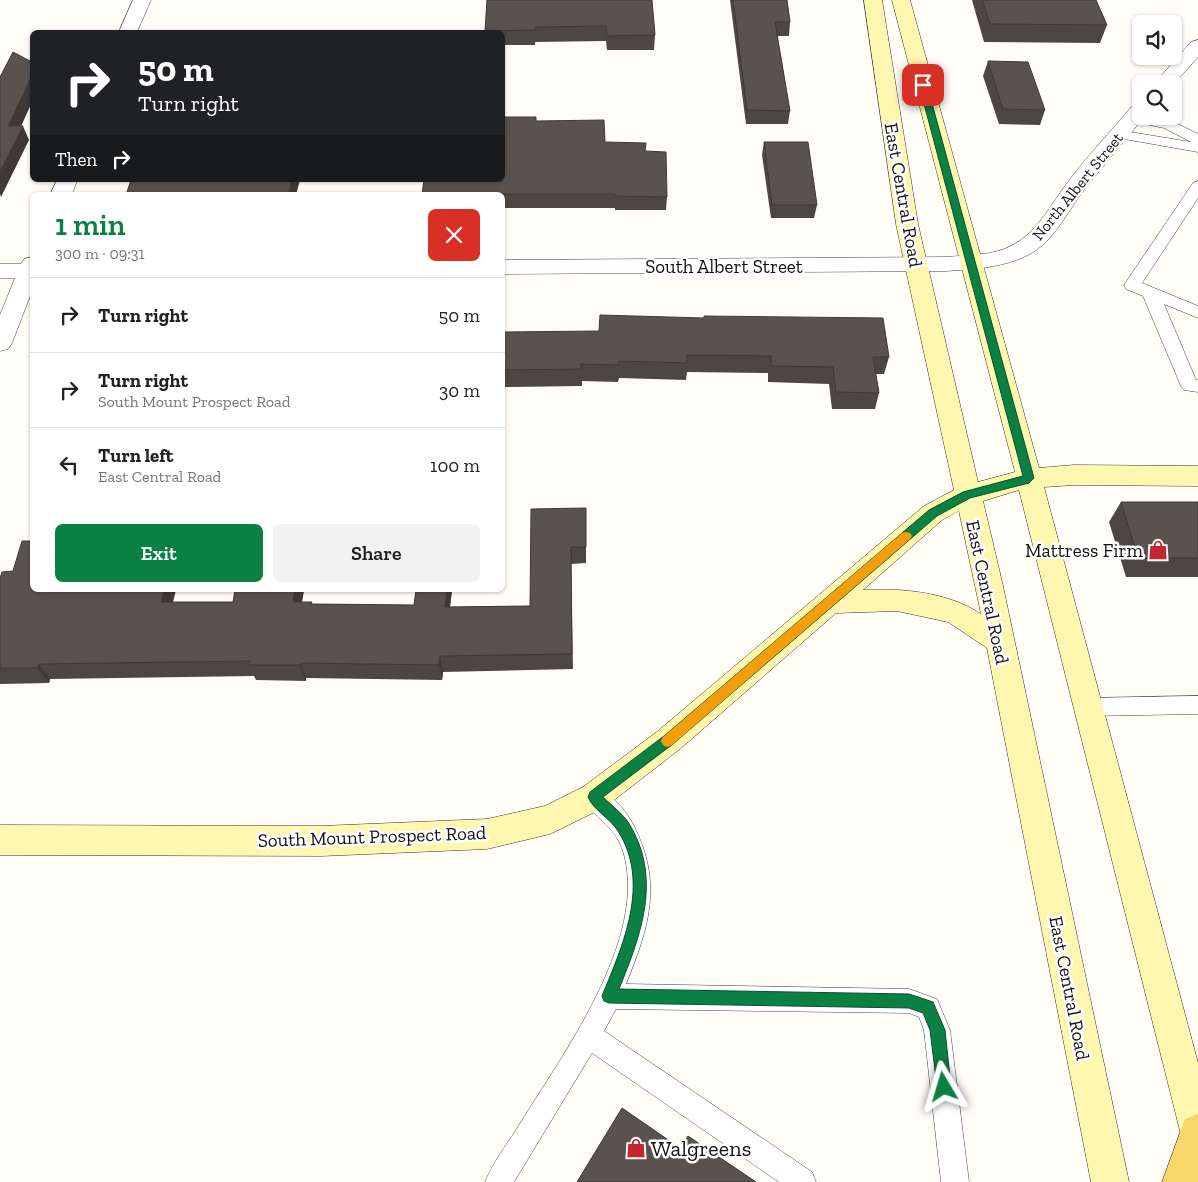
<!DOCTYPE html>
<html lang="en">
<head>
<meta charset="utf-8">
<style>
	:root { --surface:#fff; --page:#f2f2f2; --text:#222; --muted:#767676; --line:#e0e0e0; --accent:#0b8043 }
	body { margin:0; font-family:"Zilla Slab",serif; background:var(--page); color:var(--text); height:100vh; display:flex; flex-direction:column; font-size:19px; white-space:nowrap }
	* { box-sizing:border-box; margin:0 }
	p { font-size:16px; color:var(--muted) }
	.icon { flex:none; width:28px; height:28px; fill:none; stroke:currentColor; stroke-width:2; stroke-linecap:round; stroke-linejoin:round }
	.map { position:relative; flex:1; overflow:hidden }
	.details { position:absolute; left:30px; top:192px; width:475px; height:400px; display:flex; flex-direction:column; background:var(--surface); border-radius:8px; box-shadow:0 1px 4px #0004 }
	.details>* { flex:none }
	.top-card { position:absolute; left:30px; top:30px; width:475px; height:152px; border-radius:8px; box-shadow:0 1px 4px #0004; background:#202124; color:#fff; overflow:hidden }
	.fabs { position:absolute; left:1132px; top:15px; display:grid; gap:10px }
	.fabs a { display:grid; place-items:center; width:50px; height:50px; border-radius:8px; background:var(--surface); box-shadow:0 1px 4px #0004; font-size:25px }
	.pin { position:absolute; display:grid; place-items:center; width:42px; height:42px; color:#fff; margin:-21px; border-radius:10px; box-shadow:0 2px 8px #0006 }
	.me { position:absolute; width:55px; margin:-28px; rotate:353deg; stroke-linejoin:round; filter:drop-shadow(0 0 4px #0008) }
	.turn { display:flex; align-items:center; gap:18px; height:105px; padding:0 25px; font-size:22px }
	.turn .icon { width:65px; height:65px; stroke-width:2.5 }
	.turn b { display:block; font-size:35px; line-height:42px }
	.then { display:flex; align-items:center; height:48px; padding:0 25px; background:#0003; gap:10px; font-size:19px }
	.round { display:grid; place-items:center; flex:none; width:52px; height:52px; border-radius:8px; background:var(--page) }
	.overview { display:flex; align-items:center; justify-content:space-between; height:85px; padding:0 25px }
	h1 { font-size:30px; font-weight:600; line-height:38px; color:var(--accent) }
	.button { display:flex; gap:10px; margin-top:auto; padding:10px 25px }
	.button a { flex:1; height:58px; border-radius:8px; background:var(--accent); color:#fff; font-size:20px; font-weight:600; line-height:58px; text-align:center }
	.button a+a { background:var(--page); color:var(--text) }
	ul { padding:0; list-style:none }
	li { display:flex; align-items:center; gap:15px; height:75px; padding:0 25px; border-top:1px solid var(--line) }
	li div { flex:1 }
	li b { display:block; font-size:19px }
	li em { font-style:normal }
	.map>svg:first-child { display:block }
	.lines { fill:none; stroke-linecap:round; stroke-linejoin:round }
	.service-casing { stroke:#444; stroke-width:1 }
	.minor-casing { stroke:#444; stroke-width:1 }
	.secondary-casing { stroke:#333; stroke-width:1 }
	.primary-casing { stroke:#222; stroke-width:1 }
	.service { fill:#fff; fill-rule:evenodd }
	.minor { fill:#fff; fill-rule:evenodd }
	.secondary { fill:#fff6b0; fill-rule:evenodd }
	.primary { fill:#f9d66b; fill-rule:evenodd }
	.wall { fill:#4d4742 }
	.shaded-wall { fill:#3f3936 }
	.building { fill:#5a524d; stroke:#3f3936 }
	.route { fill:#0b8043; stroke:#07532c }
	.slow { fill:#f59e0b }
	.labels { text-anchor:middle; stroke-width:5; stroke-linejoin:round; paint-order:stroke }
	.far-street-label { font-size:16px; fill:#111; stroke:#fff }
	.street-label { font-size:19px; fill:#111; stroke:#fff }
	.poi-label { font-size:19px; fill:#111; stroke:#fff; text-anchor:end }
	.near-poi-label { font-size:22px; fill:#111; stroke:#fff; text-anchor:start }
</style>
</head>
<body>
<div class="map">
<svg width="1198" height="1182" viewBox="0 0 1198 1182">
	<rect width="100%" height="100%" fill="#fffdf5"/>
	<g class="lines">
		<defs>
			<path id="service" d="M1132 113 1174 122 1198 134V152L1113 137 1111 134 1113 131 1118 130 1191 142 1164 128 1127 120 1125 117 1127 114Z
				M1198 181V198L1142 283 1198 306V318L1164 304 1196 380H1198V392L1184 390 1181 386 1143 296 1126 289 1124 285 1193 183Z
				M1198 696V714L1087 716 1079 714 1076 707 1079 700 1087 698Z
				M594 787C611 793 626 810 634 826 663 884 649 927 626 984L909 989 937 999 950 1030 969 1182H941L924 1030 919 1017 909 1013 616 1009 604 1031 812 1172 816 1182H779L592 1053 514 1182H485C493 1163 505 1147 516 1130 560 1058 650 939 623 851 615 825 592 817 583 797L586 790Z"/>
			<path id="minor" d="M133 0H151L137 32H119Z
				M1198 40V57L1174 84H1154L1191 42Z
				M1141 102V116H1145C1124 141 1104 165 1084 190 1066 213 1055 241 1028 255 1003 268 973 269 946 271L502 274V260L946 257C968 255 993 256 1013 245 1039 231 1050 205 1068 182 1088 155 1112 130 1134 104Z
				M57 180H77L72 195H50Z
				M32 257V291L12 343 8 349 0 351V315L15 278H0V264H21L24 259Z"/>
			<path id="secondary" d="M864 0H882L918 224 978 482 1015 472 892 0H910L1039 468 1074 465 1198 466V486L1074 485 1044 487 1198 1063V1149L1185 1144 1180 1131 1019 490 983 501 1003 586 1129 1182H1091L987 648 948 622 897 611 836 613 680 749 605 807 550 834 487 849 321 856 0 855V825L321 826 487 819 545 806 583 787 658 731 924 506 954 490 896 224ZM959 511 981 614C947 592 903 588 863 590L942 520Z"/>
			<path id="primary" d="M1198 1114V1182H1162L1185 1119Z"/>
		</defs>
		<use href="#service" class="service-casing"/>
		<use href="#minor" class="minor-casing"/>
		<use href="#secondary" class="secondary-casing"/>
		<use href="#primary" class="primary-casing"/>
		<use href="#service" class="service"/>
		<use href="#minor" class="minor"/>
		<use href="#secondary" class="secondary"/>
		<use href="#primary" class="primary"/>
	</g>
	<path class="wall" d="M487 0 655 35 654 50H607L606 41 535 42V45H502V32H485Z
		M730 0H787L790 22 789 36H777L790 111 788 124H746Z
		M972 0H1096L1107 25 1100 43 984 42Z
		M988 61 1045 110 1040 125 999 124 983 76Z
		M536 121 605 142 645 151 667 197 666 210H615V208H502V195H422L424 180 504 137Z
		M764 142 817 205 814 218H771L762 155Z
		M502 314 504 332 889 357 884 374H876L879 393 875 409H832L829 384 768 382V373L687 372 686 380 619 378 618 382 582 381V386L502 387Z
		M1121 502H1198V577H1126L1109 522Z
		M586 508V563L571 564 573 669 443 672 442 680 306 678V681L256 680 254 676 50 679 49 683 0 684V578L13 571 32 590 173 602H233L304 590 302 602 312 604 414 605 416 590H452L450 607 530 606Z"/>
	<path class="shaded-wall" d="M32 75V102L15 140 8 126Z
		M23 126 29 140 1 197 0 194V171Z
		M292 180H300L296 195H288Z
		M502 314 504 331 503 349 502 340Z
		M164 590H176L169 618 161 602Z
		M295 590H304L299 617 293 602Z
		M447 590H452L448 623 445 607Z
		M440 656 443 672 442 680 439 665Z
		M300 663 306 678V681L300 665Z
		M39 664 50 679 49 683 37 668Z"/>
	<path class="building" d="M487 0H652L655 35 607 36 606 26 535 27V30L485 31Z
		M733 0H787L790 22H775L790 111 747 110Z
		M982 0H1096L1107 25 990 24Z
		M13 52 32 62V75L8 126H23L0 171V77Z
		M988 61 1028 62 1045 110 1003 109Z
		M504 117H536V121L604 120 605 142 646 143 645 151 666 152 667 197 615 196V194H422L424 180H502V137H504Z
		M764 142H808L817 205H772Z
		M131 180H292L288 195H126Z
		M600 315 704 318V316L883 318 889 357H873L879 393 836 392 833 367 771 366V356L687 355V363L619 361V365L581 364V369L502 370V332L599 331Z
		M1121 502H1198V558H1138Z
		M586 508V547H571L572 654 440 656 439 665 300 663V665H249L250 661 39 664 37 668H0V578L2 572 13 571 22 541H32V590H164L161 602H233L235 590H295L293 602H312L311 604 414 605 416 590H447L445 607 530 606 531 509Z
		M622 1108 680 1148 688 1136 756 1182H577Z"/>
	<path class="route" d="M923 82 927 85 1034 478 1029 483 970 498 937 516 673 744 603 797C611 805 622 813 628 822 663 877 641 935 619 989L909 994 933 1002 945 1030 951 1087 949 1092 944 1094 939 1092 937 1087 930 1030 923 1013 909 1008 609 1003 604 1001 602 996C623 945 651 883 618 831 610 818 594 811 588 797L590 792 664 736 929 510 963 492 1023 476 919 85Z"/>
	<path class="slow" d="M906 532 910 533 912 536 910 539 672 745 667 747 663 745 661 741 663 737 902 533Z"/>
	<defs>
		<symbol id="shop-bare" viewBox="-9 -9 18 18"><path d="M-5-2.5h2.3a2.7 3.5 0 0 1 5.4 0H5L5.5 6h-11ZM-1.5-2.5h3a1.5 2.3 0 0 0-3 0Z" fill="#c4262e" stroke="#fff" stroke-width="2.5" paint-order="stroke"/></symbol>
	</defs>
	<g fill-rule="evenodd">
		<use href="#shop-bare" x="1144" y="536" width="28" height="28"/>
		<use href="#shop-bare" x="622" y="1134" width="28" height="28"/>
	</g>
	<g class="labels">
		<g class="far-street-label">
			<text transform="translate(1077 186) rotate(-51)" y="6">North Albert Street</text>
		</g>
		<g class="street-label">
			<text transform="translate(904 195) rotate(80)" y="7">East Central Road</text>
			<text x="724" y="273">South Albert Street</text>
			<text transform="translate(988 592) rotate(78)" y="7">East Central Road</text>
			<text transform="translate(372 836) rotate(-2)" y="7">South Mount Prospect Road</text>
			<text transform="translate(1070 988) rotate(79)" y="7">East Central Road</text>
		</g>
		<g class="poi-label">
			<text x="1143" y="557">Mattress Firm</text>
		</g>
		<g class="near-poi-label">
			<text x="651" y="1156">Walgreens</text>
		</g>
	</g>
</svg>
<div class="fabs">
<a><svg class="icon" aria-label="sound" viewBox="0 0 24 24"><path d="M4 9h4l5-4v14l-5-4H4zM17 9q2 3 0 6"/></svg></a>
<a><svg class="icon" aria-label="search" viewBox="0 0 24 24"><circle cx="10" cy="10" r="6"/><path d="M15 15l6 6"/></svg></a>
</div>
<div class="pin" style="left:923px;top:85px;background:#d93025"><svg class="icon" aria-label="arrive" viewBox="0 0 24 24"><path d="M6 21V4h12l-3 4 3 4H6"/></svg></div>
<svg class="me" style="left:944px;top:1087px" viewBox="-20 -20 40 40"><path d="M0-17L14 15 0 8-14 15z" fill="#0b8043" stroke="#fff" stroke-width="4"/></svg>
<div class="top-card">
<div class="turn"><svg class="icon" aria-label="right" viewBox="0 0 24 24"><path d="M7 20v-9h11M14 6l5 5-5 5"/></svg><div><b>50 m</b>Turn right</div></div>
<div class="then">Then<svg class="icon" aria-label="right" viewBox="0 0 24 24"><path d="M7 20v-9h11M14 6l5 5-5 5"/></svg></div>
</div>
<section class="details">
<div class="overview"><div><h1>1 min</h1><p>300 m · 09:31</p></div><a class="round" style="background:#d93025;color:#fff"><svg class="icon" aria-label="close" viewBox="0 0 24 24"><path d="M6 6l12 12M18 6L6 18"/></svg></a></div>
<ul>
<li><svg class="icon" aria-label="right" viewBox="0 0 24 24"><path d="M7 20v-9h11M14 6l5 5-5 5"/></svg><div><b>Turn right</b></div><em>50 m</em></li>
<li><svg class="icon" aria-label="right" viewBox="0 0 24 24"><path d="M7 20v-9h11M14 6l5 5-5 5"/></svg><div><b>Turn right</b><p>South Mount Prospect Road</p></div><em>30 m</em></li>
<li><svg class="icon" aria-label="left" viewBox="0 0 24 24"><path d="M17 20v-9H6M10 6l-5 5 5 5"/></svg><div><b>Turn left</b><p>East Central Road</p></div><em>100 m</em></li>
</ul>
<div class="button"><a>Exit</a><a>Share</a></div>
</section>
</div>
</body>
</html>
